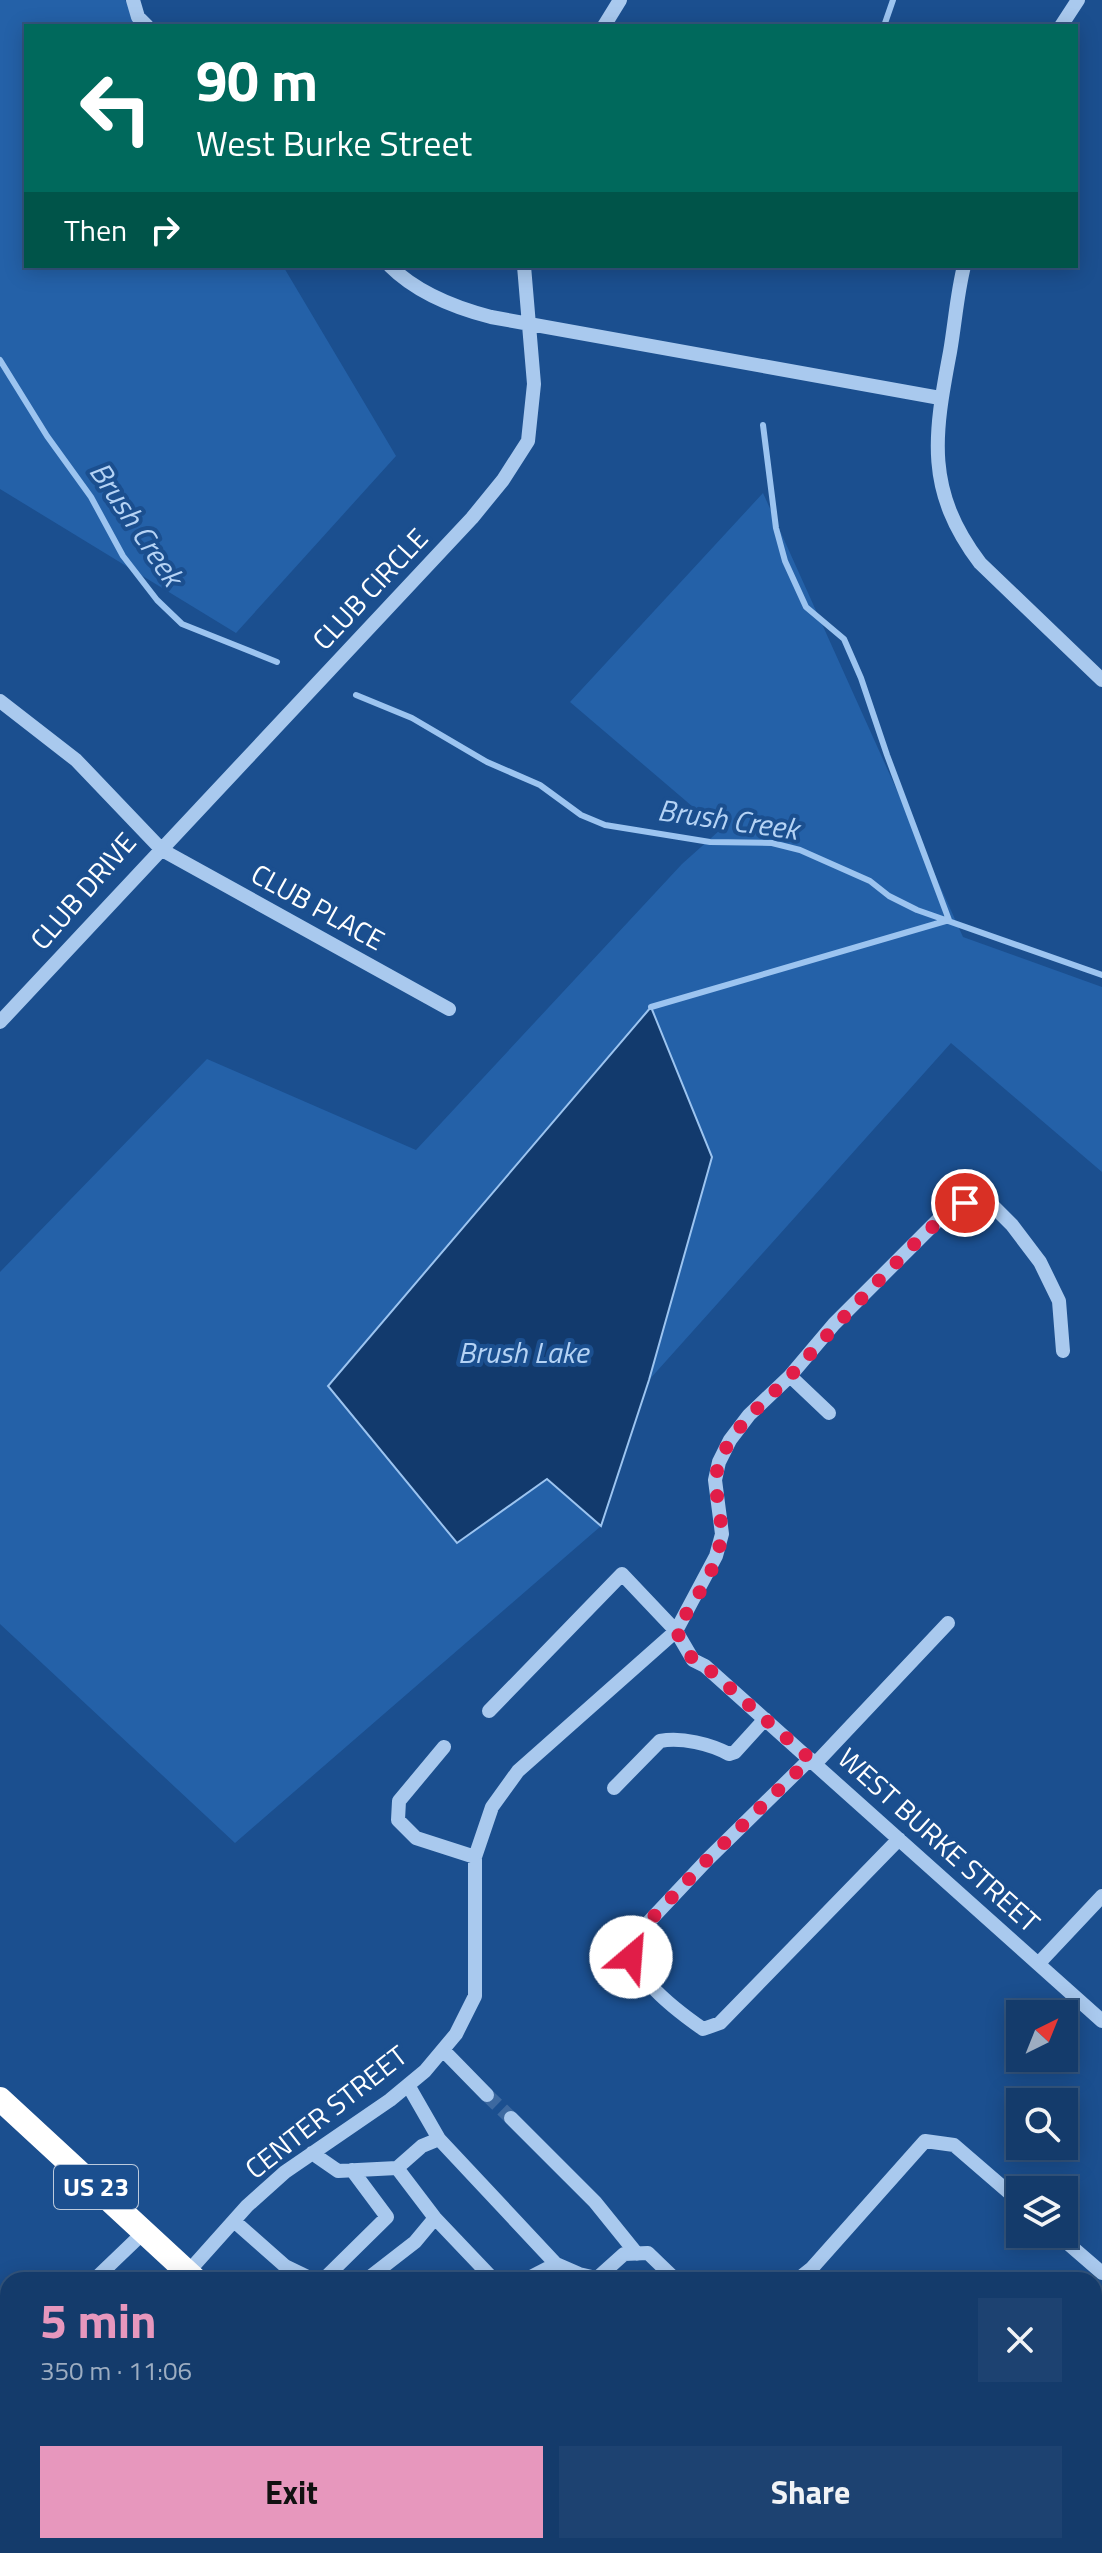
<!DOCTYPE html>
<html lang="en">
<head>
<meta charset="utf-8">
<style>
	:root { --surface:#143b6b; --page:#1d4271; --text:#f1f3f6; --muted:#9dadc1; --line:#33557e; --accent:#e797bd }
	body { margin:0; font-family:"Titillium Web",sans-serif; background:var(--page); color:var(--text); height:100vh; display:flex; flex-direction:column; font-size:30px; white-space:nowrap }
	* { box-sizing:border-box; margin:0 }
	p { font-size:26px; color:var(--muted) }
	.icon { flex:none; width:44px; height:44px; fill:none; stroke:currentColor; stroke-width:2; stroke-linecap:round; stroke-linejoin:round }
	.map { position:relative; flex:1; overflow:hidden }
	.panel { position:absolute; left:0px; top:2272px; width:1102px; height:282px; display:flex; flex-direction:column; background:var(--surface); border-radius:24px 24px 0 0; box-shadow:0 4px 20px #0003,0 0 0 2px var(--line) }
	.panel>* { flex:none }
	.banner { position:absolute; left:24px; top:24px; width:1054px; height:244px; border-radius:0px; box-shadow:0 4px 20px #0003,0 0 0 2px var(--line); background:#00695c; color:#fff; overflow:hidden }
	.needle { width:52px; rotate:43deg }
	.tools { position:absolute; left:1006px; top:2000px; display:grid; gap:16px }
	.tools a { display:grid; place-items:center; width:72px; height:72px; border-radius:0px; background:var(--surface); box-shadow:0 4px 20px #0003,0 0 0 2px var(--line); font-size:40px }
	.pin { position:absolute; display:grid; place-items:center; width:68px; height:68px; color:#fff; margin:-34px; border:4px solid #fff; border-radius:50%; box-shadow:0 2px 8px #0007 }
	.me { position:absolute; width:88px; margin:-44px; rotate:27deg; stroke-linejoin:round; filter:drop-shadow(0 0 6px #0008) }
	.turn { display:flex; align-items:center; gap:28px; height:168px; padding:0 40px; font-size:36px }
	.turn .icon { width:104px; height:104px; stroke-width:2.5 }
	.turn b { display:block; font-size:56px; line-height:68px }
	.then { display:flex; align-items:center; height:76px; padding:0 40px; background:#0003; gap:16px; font-size:30px }
	.round { display:grid; place-items:center; flex:none; width:84px; height:84px; border-radius:0px; background:var(--page) }
	.overview { display:flex; align-items:center; justify-content:space-between; height:136px; padding:0 40px }
	h1 { font-size:48px; font-weight:700; line-height:60px; color:var(--accent) }
	.action { display:flex; gap:16px; margin-top:auto; padding:16px 40px }
	.action a { flex:1; height:92px; border-radius:0px; background:var(--accent); color:#111; font-size:32px; font-weight:700; line-height:92px; text-align:center }
	.action a+a { background:var(--page); color:var(--text) }
	.map>svg:first-child { display:block }
	.green { fill:#2461a8 }
	.water { fill:#123a6d; stroke:#9cc4f0; stroke-width:2 }
	.lines { fill:none; stroke-linecap:round; stroke-linejoin:round }
	.stream { stroke:#9cc4f0; stroke-width:6 }
	.minor-tunnel { stroke:#3d69a0; stroke-width:14; stroke-dasharray:14 7; stroke-linecap:butt }
	.minor { stroke:#a9c9ee; stroke-width:14 }
	.highway { stroke:#fff; stroke-width:24 }
	.route { stroke:#e11d48; stroke-width:14; stroke-dasharray:0 25.2 }
	.labels { text-anchor:middle; stroke-width:8; stroke-linejoin:round; paint-order:stroke }
	.shield { fill:#1b4f8f; stroke:#bbcadd; stroke-width:2 }
	.shield-label { font-size:26px; font-weight:bold; fill:#fff }
	.street-label { font-size:28px; fill:#fff; stroke:#1b4f8f }
	.water-label { font-size:30px; font-style:italic; fill:#b5d3f5; stroke:#1b4f8f }
</style>
</head>
<body>
<div class="map">
<svg width="1102" height="2553" viewBox="0 0 1102 2553">
	<rect width="100%" height="100%" fill="#1b4f8f"/>
	<path class="green" d="M0 0H125L140 26H26V266H283L396 456 236 633 0 489Z
		M763 493 963 937 1102 987V1172L951 1043 649 1380 601 1526 235 1843 0 1624V1272L207 1059 416 1150 682 864 720 830 570 702Z"/>
	<path class="water" d="M651 1007 712 1157 649 1380 601 1526 547 1479 457 1543 328 1386Z"/>
	<g class="lines">
		<path class="stream" d="M884 26 893 0
			M0 360 47 436 91 497 123 556 157 600 182 624 277 662
			M763 425 776 528 785 561 806 607 844 639 861 678 887 755 949 920
			M356 695 412 718 487 762 540 785 581 815 605 825 710 842 772 843 800 850 870 881 889 896 917 910 1102 975
			M651 1007 949 920"/>
		<path class="minor-tunnel" d="M487 2095 511 2118"/>
		<path class="minor" d="M133 0 138 17 147 26
			M604 26 620 0
			M1061 26 1078 0
			M390 266C416 292 456 308 491 317L940 398
			M964 266C957 294 955 323 950 352 934 436 925 490 980 563L1102 680
			M0 701 76 760 162 850 449 1009
			M0 1022 472 518 503 480 528 441 534 384 524 266
			M790 1376 829 1413
			M489 1711 622 1574 676 1631 693 1660 705 1666 1102 2021
			M444 1747 399 1801 398 1820 416 1838 475 1857
			M810 1759 707 1860 642 1929 629 1948C635 1979 677 2011 703 2029L720 2023 899 1839
			M815 1764 948 1623
			M614 1788 660 1741C682 1737 710 1744 729 1754L735 1752 765 1719
			M1039 1963 1102 1896
			M443 2050 487 2095
			M408 2085 439 2139 556 2264 579 2274 596 2278
			M511 2118 595 2202 637 2254
			M312 2153 338 2171 397 2168 435 2218 494 2280
			M397 2168 422 2146 439 2139
			M234 2221 285 2266 314 2280
			M1057 2234 1102 2273
			M188 2272 247 2206 285 2172 390 2100 425 2071 456 2034 475 1996V1857L492 1807 518 1771 676 1631 716 1556 722 1534 715 1480 719 1462 730 1440 749 1415 790 1376 834 1324 941 1217 965 1203 992 1205 1012 1225 1040 1262 1059 1301 1063 1351
			M94 2280 143 2233
			M323 2280 387 2217 352 2170
			M366 2280 415 2242 435 2218
			M525 2280 556 2264
			M595 2280 624 2254 648 2253 676 2280
			M797 2280 812 2268 925 2141 954 2145 1020 2202
			M0 2306 8 2314
			M0 2379 8 2368
			M1094 2517 1102 2508
			M729 2546 737 2553
			M554 2553 562 2546
			M1061 2553 1068 2546"/>
		<path class="highway" d="M0 2099 196 2280
			M471 2546 478 2553"/>
	</g>
	<g class="lines">
		<path class="route" d="M631 1957 629 1948 642 1929 707 1860 810 1759 705 1666 693 1660 676 1631C692 1602 721 1567 721 1532 722 1508 710 1485 720 1461 735 1423 767 1401 793 1373 827 1335 861 1298 897 1262 918 1240 938 1219 965 1203"/>
	</g>
	<g class="labels">
		<rect class="shield" x="54" y="2165" width="84" height="44" rx="6"/>
		<g class="shield-label">
			<text x="96" y="2196">US 23</text>
		</g>
		<g class="street-label">
			<text transform="translate(370 589) rotate(-47)" y="10">CLUB CIRCLE</text>
			<text transform="translate(83 891) rotate(-49)" y="10">CLUB DRIVE</text>
			<text transform="translate(318 907) rotate(29)" y="10">CLUB PLACE</text>
			<text transform="translate(939 1840) rotate(42)" y="10">WEST BURKE STREET</text>
			<text transform="translate(326 2112) rotate(-38)" y="10">CENTER STREET</text>
		</g>
		<g class="water-label">
			<text transform="translate(136 524) rotate(56)" y="10">Brush Creek</text>
			<text transform="translate(728 820) rotate(8)" y="10">Brush Creek</text>
			<text x="523" y="1363">Brush Lake</text>
		</g>
	</g>
</svg>
<div class="tools">
<a><svg class="needle" viewBox="-14 -14 28 28"><path d="M0-13l5 13h-10z" fill="#e53935"/><path d="M0 13l5-13h-10z" fill="#9dadc1"/></svg></a>
<a><svg class="icon" aria-label="search" viewBox="0 0 24 24"><circle cx="10" cy="10" r="6"/><path d="M15 15l6 6"/></svg></a>
<a><svg class="icon" aria-label="layers" viewBox="0 0 24 24"><path d="M12 4l9 5-9 5-9-5zM3 14l9 5 9-5"/></svg></a>
</div>
<div class="pin" style="left:965px;top:1203px;background:#d93025"><svg class="icon" aria-label="arrive" viewBox="0 0 24 24"><path d="M6 21V4h12l-3 4 3 4H6"/></svg></div>
<svg class="me" style="left:631px;top:1957px" viewBox="-20 -20 40 40"><circle r="19" fill="#fff"/><path d="M0-13L10 11 0 6-10 11z" fill="#e11d48"/></svg>
<div class="banner">
<div class="turn"><svg class="icon" aria-label="left" viewBox="0 0 24 24"><path d="M17 20v-9H6M10 6l-5 5 5 5"/></svg><div><b>90 m</b>West Burke Street</div></div>
<div class="then">Then<svg class="icon" aria-label="right" viewBox="0 0 24 24"><path d="M7 20v-9h11M14 6l5 5-5 5"/></svg></div>
</div>
<section class="panel">
<div class="overview"><div><h1>5 min</h1><p>350 m · 11:06</p></div><a class="round"><svg class="icon" aria-label="close" viewBox="0 0 24 24"><path d="M6 6l12 12M18 6L6 18"/></svg></a></div>
<div class="action"><a>Exit</a><a>Share</a></div>
</section>
</div>
</body>
</html>
